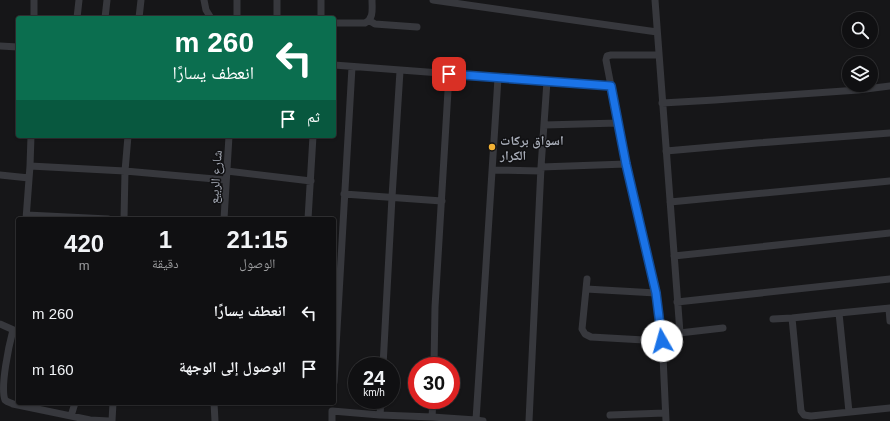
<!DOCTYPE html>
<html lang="ar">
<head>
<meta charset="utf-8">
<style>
	:root { --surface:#101012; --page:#1e1e20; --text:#f1f3f6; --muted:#9c9d9f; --line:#303032 }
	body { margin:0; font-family:Arial,"Noto Naskh Arabic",sans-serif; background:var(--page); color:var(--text); direction:rtl; height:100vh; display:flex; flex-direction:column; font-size:15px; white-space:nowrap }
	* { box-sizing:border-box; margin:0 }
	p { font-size:13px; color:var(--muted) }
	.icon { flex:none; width:22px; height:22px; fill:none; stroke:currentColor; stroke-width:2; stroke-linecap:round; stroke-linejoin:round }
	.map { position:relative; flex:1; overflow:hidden; direction:ltr }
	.sheet { position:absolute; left:16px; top:217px; width:320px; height:188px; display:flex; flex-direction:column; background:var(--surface); border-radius:4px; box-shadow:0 1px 3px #0004,0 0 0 1px var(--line); direction:rtl }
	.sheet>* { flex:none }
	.guide { position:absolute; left:16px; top:16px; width:320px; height:122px; border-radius:4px; box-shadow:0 1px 3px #0004,0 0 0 1px var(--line); direction:rtl; background:#0b6e4f; color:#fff; overflow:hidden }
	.controls { position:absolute; left:842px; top:12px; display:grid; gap:8px }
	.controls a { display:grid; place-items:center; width:36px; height:36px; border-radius:50%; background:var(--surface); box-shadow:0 1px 3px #0004,0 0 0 1px var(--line); font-size:20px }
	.speed { position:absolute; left:348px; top:357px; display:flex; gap:8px; font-size:20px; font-weight:700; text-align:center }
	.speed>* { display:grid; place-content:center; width:52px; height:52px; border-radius:50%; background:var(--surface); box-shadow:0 1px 3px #0004,0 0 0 1px var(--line); line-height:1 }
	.speed small { font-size:10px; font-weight:400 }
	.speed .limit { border:6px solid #d22; background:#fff; color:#111 }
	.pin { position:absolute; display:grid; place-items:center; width:34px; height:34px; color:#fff; margin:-17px; border-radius:8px; box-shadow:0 2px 6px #0006 }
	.me { position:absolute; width:44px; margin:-22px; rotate:353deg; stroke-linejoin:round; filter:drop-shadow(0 0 3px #0008) }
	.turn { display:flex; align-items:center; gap:14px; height:84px; padding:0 16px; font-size:18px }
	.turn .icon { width:52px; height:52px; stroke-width:2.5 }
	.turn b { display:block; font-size:28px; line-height:34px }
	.then { display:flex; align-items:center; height:38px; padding:0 16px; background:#0003; gap:8px; font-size:15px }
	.eta { display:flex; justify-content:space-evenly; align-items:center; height:68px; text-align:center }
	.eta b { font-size:24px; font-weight:800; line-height:28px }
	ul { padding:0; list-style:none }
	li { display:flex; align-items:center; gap:12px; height:56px; padding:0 16px }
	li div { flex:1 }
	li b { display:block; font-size:15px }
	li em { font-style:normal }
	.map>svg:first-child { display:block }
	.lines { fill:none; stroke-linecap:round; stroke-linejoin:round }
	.minor { stroke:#37383d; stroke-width:7 }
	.route-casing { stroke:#114b97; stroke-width:10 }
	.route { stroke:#1a73e8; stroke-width:7 }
	.poi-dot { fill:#f2b134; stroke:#111113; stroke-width:1.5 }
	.labels { text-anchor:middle; stroke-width:3; stroke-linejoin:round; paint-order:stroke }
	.poi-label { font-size:13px; font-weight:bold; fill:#a8adb8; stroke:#111113; text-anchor:start }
	.street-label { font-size:13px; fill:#a8adb8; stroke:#111113 }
</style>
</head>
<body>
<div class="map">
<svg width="890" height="421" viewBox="0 0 890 421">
	<rect width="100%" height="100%" fill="#161618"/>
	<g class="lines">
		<path class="minor" d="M204 0 206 10 211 18
			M321 0V18
			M433 0 657 32
			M655 0 680 333
			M34 18V0
			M77 18 79 0
			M105 18 107 0
			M139 18 141 0
			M237 18V0
			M277 18V0
			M370 21 375 24 417 27
			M334 23H365C374 19 372 9 372 0
			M0 46 18 47
			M659 55H611L607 56 606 60 626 164 656 293 662 335 666 421
			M334 65 611 86
			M662 103 715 100 858 90 890 86
			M544 125 618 123
			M666 151 757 143 890 133
			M30 166 125 171 226 180
			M541 167 626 164
			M492 170 541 171
			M227 171 311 181
			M0 175 29 178
			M344 194 442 201
			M670 202 890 181
			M27 215 108 219
			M26 219 30 166 31 136
			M124 219 125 171 128 136
			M224 219 229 136
			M308 219 313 136
			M674 256 890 233
			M587 279 582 329 585 334 591 337 662 341
			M586 289 656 293
			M677 302 890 279
			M889 309 890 321
			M839 313 849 412
			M792 318 801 411 804 415 811 416 890 408
			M773 319 792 318 839 313 890 308
			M0 324 18 332
			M13 330C9 345 0 387 5 400 7 402 11 403 13 404L90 420 109 421
			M662 335 723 328
			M383 366 392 197 400 71
			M434 366 435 307 449 74
			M334 382 352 67
			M214 403 215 421
			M380 415 381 400
			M610 415 665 413
			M71 416 75 403
			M432 417 476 420 483 421
			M476 420 498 78
			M112 421 113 403
			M332 421V411L380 415 432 417 433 400
			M529 421 541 167 547 81"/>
	</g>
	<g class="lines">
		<defs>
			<path id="route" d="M449 74 611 86 626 164 656 293 662 341"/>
		</defs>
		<use href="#route" class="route-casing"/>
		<use href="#route" class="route"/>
	</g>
	<circle class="poi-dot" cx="492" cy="147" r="4"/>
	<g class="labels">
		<g class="poi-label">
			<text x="500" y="145">اسواق بركات<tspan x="500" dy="15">الكرار</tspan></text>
		</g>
		<g class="street-label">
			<text transform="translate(215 177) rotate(-86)" y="5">شارع الربيع</text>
		</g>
	</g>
</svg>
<div class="controls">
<a><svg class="icon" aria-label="search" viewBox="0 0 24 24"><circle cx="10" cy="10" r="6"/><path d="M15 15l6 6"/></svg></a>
<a><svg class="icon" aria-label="layers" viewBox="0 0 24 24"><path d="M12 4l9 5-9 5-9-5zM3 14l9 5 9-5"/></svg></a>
</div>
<div class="speed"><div>24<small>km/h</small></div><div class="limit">30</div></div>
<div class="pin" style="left:449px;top:74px;background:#d93025"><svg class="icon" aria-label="arrive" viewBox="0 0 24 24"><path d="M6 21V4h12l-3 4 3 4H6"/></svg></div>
<svg class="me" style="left:662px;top:341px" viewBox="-20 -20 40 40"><circle r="19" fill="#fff"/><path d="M0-13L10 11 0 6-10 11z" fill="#1a73e8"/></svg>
<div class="guide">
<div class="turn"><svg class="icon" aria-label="left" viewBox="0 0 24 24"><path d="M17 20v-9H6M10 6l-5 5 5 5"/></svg><div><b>260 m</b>انعطف يسارًا</div></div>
<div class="then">ثم<svg class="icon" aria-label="arrive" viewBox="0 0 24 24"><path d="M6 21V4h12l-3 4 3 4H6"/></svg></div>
</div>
<section class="sheet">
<div class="eta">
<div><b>21:15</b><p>الوصول</p></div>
<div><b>1</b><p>دقيقة</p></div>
<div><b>420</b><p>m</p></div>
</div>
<ul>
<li><svg class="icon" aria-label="left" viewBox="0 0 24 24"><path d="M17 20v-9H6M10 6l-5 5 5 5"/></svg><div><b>انعطف يسارًا</b></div><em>260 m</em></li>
<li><svg class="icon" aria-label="arrive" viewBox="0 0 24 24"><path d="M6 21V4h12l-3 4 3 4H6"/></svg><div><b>الوصول إلى الوجهة</b></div><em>160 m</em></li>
</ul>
</section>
</div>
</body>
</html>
